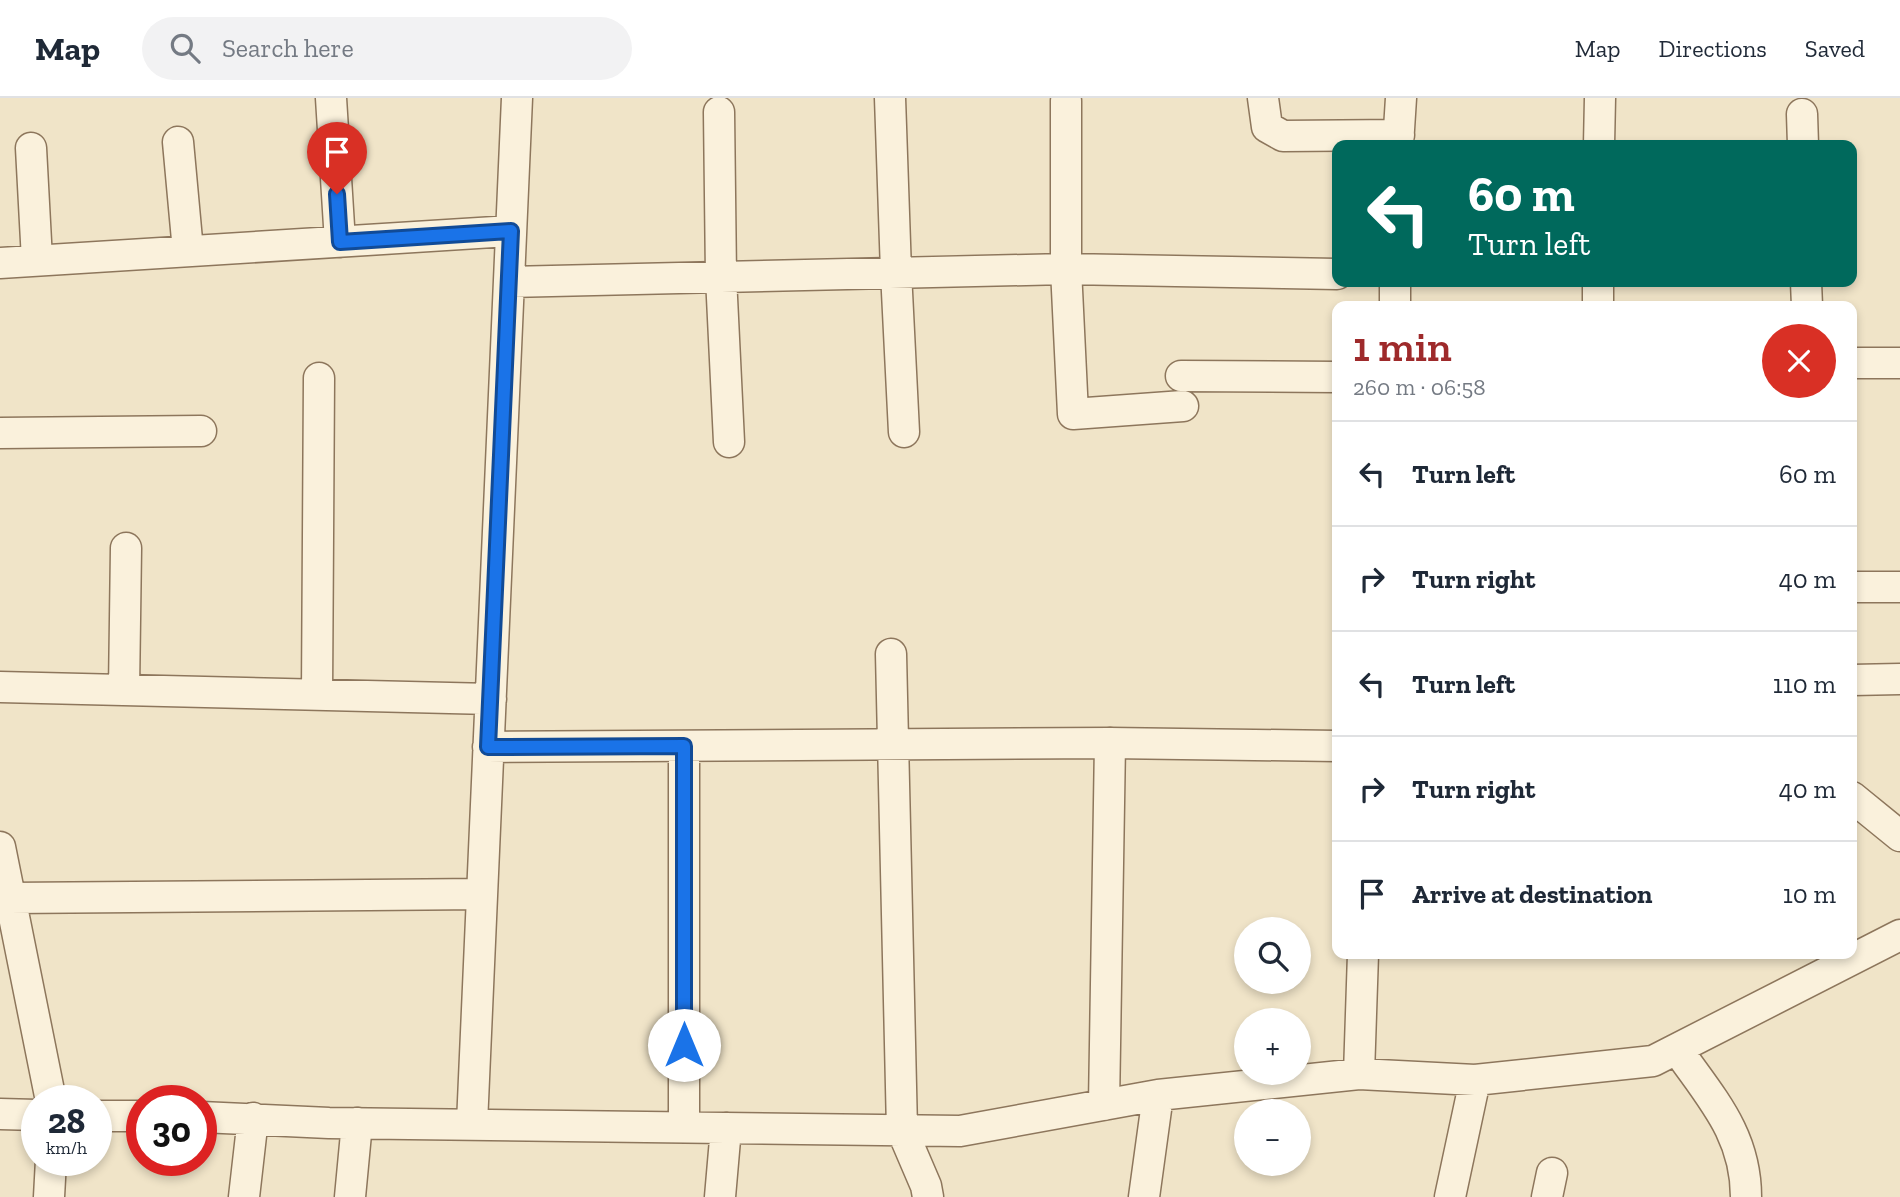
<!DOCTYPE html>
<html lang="en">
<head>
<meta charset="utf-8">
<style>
	:root { --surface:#fff; --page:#f2f2f3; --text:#1f2937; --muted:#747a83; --line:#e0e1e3; --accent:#9e2a2b }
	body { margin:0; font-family:"Zilla Slab",serif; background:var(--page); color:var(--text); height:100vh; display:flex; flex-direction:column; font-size:26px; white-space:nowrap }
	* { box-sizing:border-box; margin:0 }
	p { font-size:23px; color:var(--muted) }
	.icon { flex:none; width:38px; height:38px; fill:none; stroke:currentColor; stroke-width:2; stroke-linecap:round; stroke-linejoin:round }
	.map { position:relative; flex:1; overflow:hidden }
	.details { position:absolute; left:1332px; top:203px; width:525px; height:658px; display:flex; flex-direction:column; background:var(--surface); border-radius:14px; box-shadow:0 4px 10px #0003 }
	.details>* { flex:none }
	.top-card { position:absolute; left:1332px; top:42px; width:525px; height:147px; border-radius:14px; box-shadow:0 4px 10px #0003; background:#00695c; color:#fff; overflow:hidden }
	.tools { position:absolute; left:1234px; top:819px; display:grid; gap:14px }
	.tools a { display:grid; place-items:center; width:77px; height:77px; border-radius:50%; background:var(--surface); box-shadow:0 4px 10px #0003; font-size:35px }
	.speed { position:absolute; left:21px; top:987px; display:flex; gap:14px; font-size:35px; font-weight:700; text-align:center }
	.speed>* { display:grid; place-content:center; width:91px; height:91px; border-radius:50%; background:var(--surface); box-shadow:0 4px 10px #0003; line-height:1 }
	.speed small { font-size:18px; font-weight:400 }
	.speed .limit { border:10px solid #d22; background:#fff; color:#111 }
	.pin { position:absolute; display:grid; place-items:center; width:60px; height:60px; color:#fff; margin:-72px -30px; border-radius:50% 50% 50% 0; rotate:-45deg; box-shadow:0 0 7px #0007 }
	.pin .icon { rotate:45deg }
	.me { position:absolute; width:77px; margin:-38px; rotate:0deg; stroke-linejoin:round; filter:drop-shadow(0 0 5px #0008) }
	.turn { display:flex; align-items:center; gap:24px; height:147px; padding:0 21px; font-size:32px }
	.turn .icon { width:91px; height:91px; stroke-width:2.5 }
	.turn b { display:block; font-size:49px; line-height:60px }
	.round { display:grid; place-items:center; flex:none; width:74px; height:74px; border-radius:37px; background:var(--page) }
	.headline { display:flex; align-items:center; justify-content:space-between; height:119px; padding:0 21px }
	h1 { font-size:42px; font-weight:600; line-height:52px; color:var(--accent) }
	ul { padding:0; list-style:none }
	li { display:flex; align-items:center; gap:21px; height:105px; padding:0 21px; border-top:2px solid var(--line) }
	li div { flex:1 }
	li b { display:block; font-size:26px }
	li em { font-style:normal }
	header { display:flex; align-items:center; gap:42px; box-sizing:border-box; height:98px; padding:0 35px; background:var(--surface); border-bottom:2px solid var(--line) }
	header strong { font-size:33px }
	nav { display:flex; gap:38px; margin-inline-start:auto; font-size:24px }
	.search { width:490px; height:63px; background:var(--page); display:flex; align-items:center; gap:18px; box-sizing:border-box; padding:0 24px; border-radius:38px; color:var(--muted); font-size:26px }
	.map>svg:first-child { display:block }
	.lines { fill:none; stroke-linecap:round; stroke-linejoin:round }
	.street-casing { stroke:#8d765c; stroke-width:33 }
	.street { stroke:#faf1dc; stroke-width:30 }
	.route-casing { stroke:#114b97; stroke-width:18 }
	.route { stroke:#1a73e8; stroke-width:12 }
</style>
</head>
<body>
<header>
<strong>Map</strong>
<div class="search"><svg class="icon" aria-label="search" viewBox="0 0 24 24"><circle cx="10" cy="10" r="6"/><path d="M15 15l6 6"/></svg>Search here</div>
<nav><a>Map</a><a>Directions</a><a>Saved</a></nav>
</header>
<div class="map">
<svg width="1900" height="1099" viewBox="0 0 1900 1099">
	<rect width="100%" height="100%" fill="#f0e4c8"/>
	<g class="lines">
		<defs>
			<path id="street" d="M331 0 340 144
				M890 0 896 174 904 334
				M1263 0 1267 29 1283 38 1399 37
				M1066 3V171L1073 316 1183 308
				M719 14 721 179 729 344
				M1802 16 1803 47
				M178 44 188 153
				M1398 47 1401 0
				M1599 47 1600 0
				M31 50 37 162
				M0 165 511 133
				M509 184 1066 171 1337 176
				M1806 184 1807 208
				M1395 208V184
				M1598 208V184
				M1852 265H1900
				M1181 278 1337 279
				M0 335 201 333
				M1852 489H1900
				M891 556 902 1032 926 1088 928 1099
				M1852 582 1900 581
				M0 589 491 601
				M124 592 126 450
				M317 596 319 280
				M684 648V1029
				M488 649 1110 645 1337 648
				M1852 699 1900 738
				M0 749 51 1003
				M10 800 482 796
				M1677 951C1711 1000 1746 1036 1746 1099
				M1359 976 1363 856
				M1104 1007 1110 645
				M0 1016 37 1017
				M96 1018H142
				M201 1019 329 1025 960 1033 1158 997 1359 976 1475 982 1653 963 1900 837
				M472 1026 517 0
				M49 1099 51 1062
				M244 1099 253 1020
				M350 1099 357 1025
				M720 1099 726 1030
				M1144 1099 1158 997
				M1450 1099 1475 982
				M1547 1099 1552 1075"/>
		</defs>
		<use href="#street" class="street-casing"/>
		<use href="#street" class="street"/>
	</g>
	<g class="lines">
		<defs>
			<path id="route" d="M337 96 340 144 511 133 488 649 684 648V947"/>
		</defs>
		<use href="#route" class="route-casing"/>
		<use href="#route" class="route"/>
	</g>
</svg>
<div class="tools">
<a><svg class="icon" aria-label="search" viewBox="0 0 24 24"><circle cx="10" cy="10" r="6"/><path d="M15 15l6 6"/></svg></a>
<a>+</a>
<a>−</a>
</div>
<div class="speed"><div>28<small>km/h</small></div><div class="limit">30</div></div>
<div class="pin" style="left:337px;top:96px;background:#d93025"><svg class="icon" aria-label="arrive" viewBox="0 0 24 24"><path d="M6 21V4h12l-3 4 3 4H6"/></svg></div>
<svg class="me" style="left:684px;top:947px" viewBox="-20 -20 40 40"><circle r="19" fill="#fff"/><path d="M0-13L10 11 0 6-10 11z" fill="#1a73e8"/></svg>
<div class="top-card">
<div class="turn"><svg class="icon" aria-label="left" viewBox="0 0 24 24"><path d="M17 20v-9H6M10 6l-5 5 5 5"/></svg><div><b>60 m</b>Turn left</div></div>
</div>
<section class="details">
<div class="headline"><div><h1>1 min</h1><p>260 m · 06:58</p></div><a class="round" style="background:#d93025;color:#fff"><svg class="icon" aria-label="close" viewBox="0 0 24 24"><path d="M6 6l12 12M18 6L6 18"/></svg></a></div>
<ul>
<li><svg class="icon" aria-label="left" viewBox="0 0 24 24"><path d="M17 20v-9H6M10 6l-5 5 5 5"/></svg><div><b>Turn left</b></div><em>60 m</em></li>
<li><svg class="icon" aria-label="right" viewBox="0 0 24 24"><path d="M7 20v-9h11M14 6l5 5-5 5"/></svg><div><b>Turn right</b></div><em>40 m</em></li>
<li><svg class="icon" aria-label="left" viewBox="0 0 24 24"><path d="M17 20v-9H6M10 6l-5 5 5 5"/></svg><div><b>Turn left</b></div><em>110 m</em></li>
<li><svg class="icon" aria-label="right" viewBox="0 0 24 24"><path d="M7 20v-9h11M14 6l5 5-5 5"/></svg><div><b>Turn right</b></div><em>40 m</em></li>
<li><svg class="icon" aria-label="arrive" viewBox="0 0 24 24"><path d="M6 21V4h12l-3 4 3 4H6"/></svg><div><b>Arrive at destination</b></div><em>10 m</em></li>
</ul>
</section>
</div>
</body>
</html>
